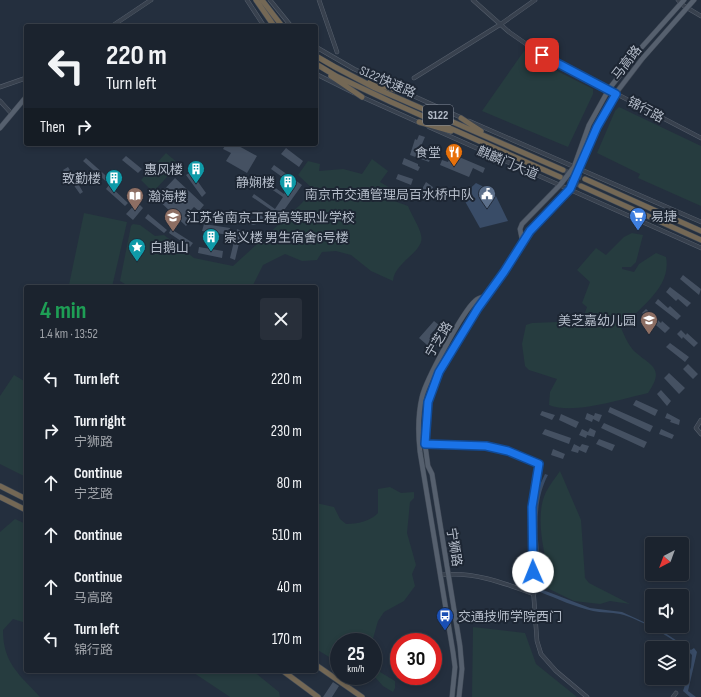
<!DOCTYPE html>
<html lang="en">
<head>
<meta charset="utf-8">
<style>
	:root { --surface:#1b232e; --page:#282f3a; --text:#f1f3f6; --muted:#a0a4aa; --line:#39404a }
	body { margin:0; font-family:"Sofia Sans Condensed","Noto Sans SC",sans-serif; background:var(--page); color:var(--text); height:100vh; display:flex; flex-direction:column; font-size:15px; white-space:nowrap }
	* { box-sizing:border-box; margin:0 }
	p { font-size:13px; color:var(--muted) }
	.icon { flex:none; width:22px; height:22px; fill:none; stroke:currentColor; stroke-width:2; stroke-linecap:round; stroke-linejoin:round }
	.map { position:relative; flex:1; overflow:hidden }
	.details { position:absolute; left:24px; top:285px; width:294px; height:388px; display:flex; flex-direction:column; background:var(--surface); border-radius:4px; box-shadow:0 2px 6px #0003,0 0 0 1px var(--line) }
	.details>* { flex:none }
	.guide { position:absolute; left:24px; top:24px; width:294px; height:122px; border-radius:4px; box-shadow:0 2px 6px #0003,0 0 0 1px var(--line); background:#1b232e; color:var(--text); overflow:hidden }
	.needle { width:26px; rotate:221deg }
	.fabs { position:absolute; left:645px; top:537px; display:grid; gap:8px }
	.fabs a { display:grid; place-items:center; width:44px; height:44px; border-radius:4px; background:var(--surface); box-shadow:0 2px 6px #0003,0 0 0 1px var(--line); font-size:20px }
	.speed { position:absolute; left:330px; top:633px; display:flex; gap:8px; font-size:20px; font-weight:700; text-align:center }
	.speed>* { display:grid; place-content:center; width:52px; height:52px; border-radius:50%; background:var(--surface); box-shadow:0 2px 6px #0003,0 0 0 1px var(--line); line-height:1 }
	.speed small { font-size:10px; font-weight:400 }
	.speed .limit { border:6px solid #d22; background:#fff; color:#111 }
	.pin { position:absolute; display:grid; place-items:center; width:34px; height:34px; color:#fff; margin:-17px; border-radius:8px; box-shadow:0 2px 6px #0006 }
	.me { position:absolute; width:44px; margin:-22px; rotate:359deg; stroke-linejoin:round; filter:drop-shadow(0 0 3px #0008) }
	.turn { display:flex; align-items:center; gap:14px; height:84px; padding:0 16px; font-size:18px }
	.turn .icon { width:52px; height:52px; stroke-width:2.5 }
	.turn b { display:block; font-size:28px; line-height:34px }
	.then { display:flex; align-items:center; height:38px; padding:0 16px; background:#0003; gap:8px; font-size:15px }
	.round { display:grid; place-items:center; flex:none; width:42px; height:42px; border-radius:4px; background:var(--page) }
	.head { display:flex; align-items:center; justify-content:space-between; height:68px; padding:0 16px }
	h1 { font-size:24px; font-weight:700; line-height:30px; color:#1e9e55 }
	ul { padding:0; list-style:none }
	li { display:flex; align-items:center; gap:12px; height:52px; padding:0 16px }
	li div { flex:1 }
	li b { display:block; font-size:15px }
	li em { font-style:normal }
	.map>svg:first-child { display:block }
	.green { fill:#263c3f }
	.water { fill:#394c67 }
	.building { fill:#455162 }
	.lines { fill:none; stroke-linecap:round; stroke-linejoin:round }
	.highway-tunnel { stroke:#3a4453; stroke-width:5; stroke-dasharray:5 2.5; stroke-linecap:butt }
	.minor-casing { stroke:#565f6c; stroke-width:4.5 }
	.major-casing { stroke:#414a57; stroke-width:5.5 }
	.highway-casing { stroke:#434c59; stroke-width:6 }
	.minor { stroke:#38414e; stroke-width:3.5 }
	.major { stroke:#56606e; stroke-width:4.5 }
	.highway { stroke:#746855; stroke-width:5 }
	.route-casing { stroke:#114b97; stroke-width:10 }
	.route { stroke:#1a73e8; stroke-width:7 }
	.labels { text-anchor:middle; stroke-width:4; stroke-linejoin:round; paint-order:stroke }
	.shield { fill:#1d2633; stroke:#878f9c; stroke-width:1 }
	.shield-label { font-size:12px; font-weight:bold; fill:#b4bcc9 }
	.street-label { font-size:13px; fill:#b4bcc9; stroke:#1d2633 }
	.poi-label { font-size:13px; fill:#b4bcc9; stroke:#1d2633; text-anchor:end }
</style>
</head>
<body>
<div class="map">
<svg width="701" height="697" viewBox="0 0 701 697">
	<rect width="100%" height="100%" fill="#242f3e"/>
	<path class="green" d="M524 51 555 70 593 89V94L568 147 482 111Z
		M619 107 701 146V206L638 178 640 174 597 153 615 111Z
		M166 153 179 164 153 192 141 180Z
		M372 159 388 171 380 182 400 194 397 202 408 206C412 216 419 226 421 235 426 251 394 262 393 281L371 271 351 255 336 251 322 252 317 260 302 261 285 254 263 265 252 287H130L120 281 131 226 133 224 140 225 155 236 164 235 194 258 233 266 300 205 314 190 298 175 308 161 320 164 319 171 343 169 362 174Z
		M84 213 127 222 112 287H70L69 285Z
		M632 233 643 235 636 262 631 267H622V269L634 272 639 264 656 253 666 257C672 288 639 308 621 328 624 335 628 344 633 350 650 366 666 367 648 393 622 399 573 415 549 405L550 392 557 379 529 370 525 366 522 344 526 325 532 323 558 322 560 312 582 321 587 307 582 303 590 282 577 270 596 248 606 255 624 237Z
		M14 375 26 382V477L0 464V396Z
		M560 471 581 520 585 578 589 583 630 604 610 601 600 604 574 601 543 586 544 578 552 564 550 559 545 556C541 537 537 510 546 492 550 484 556 477 560 471Z
		M390 487 401 493 414 492V498L410 502 407 533 416 565 412 574 415 586 404 601 384 612 378 621 372 642H339V663L316 649V503L334 507 340 519 346 524C357 524 371 521 378 513V489Z
		M15 519 26 524V623L13 619 3 630C3 663 19 674 40 697H0V532Z
		M473 627 525 633 536 664 577 697H472Z
		M373 662 377 665 380 672 395 681V688L393 692 383 686 373 675Z
		M191 671H253L279 692 280 697H230Z"/>
	<path class="water" d="M476 183 494 192 508 221 480 228 462 196Z
		M545 474 548 475C530 508 540 554 543 590L590 608 622 612 659 629 691 650 694 648 697 652 688 691 696 697H690L683 691 691 667 692 655C677 640 640 619 620 614 611 612 601 613 593 611 575 607 558 599 540 592L536 504 539 487Z"/>
	<path class="building" d="M419 135 425 137 419 151 431 156 429 162 410 155 415 139 417 140Z
		M226 144H235L257 156 247 173 226 161 231 153 223 149Z
		M286 148 303 161 299 167 281 154Z
		M452 154 485 168 483 173 473 168 469 177 440 165 442 160 448 162Z
		M126 156 142 169 138 173 122 160Z
		M86 158 113 182 110 185 83 161Z
		M404 158 418 164V166L420 167 418 171 402 164Z
		M274 165 302 185 282 213 279 211 277 214 252 197 254 194 275 209 283 197 261 182 263 179 284 194 292 184 271 169Z
		M68 167 83 192 80 194 63 170Z
		M191 172 206 193 202 197 186 175Z
		M398 174 413 179 411 185 396 179Z
		M175 178 204 205 199 211 194 207 187 214 192 219 186 226 156 198Z
		M426 182 433 187V191L428 199 421 194 422 189Z
		M109 185 128 203 125 206 106 189Z
		M137 202 143 208 133 220 126 214Z
		M259 210 263 218 260 223 253 225 247 222 244 217 249 216 252 220 255 219 257 215 256 213Z
		M220 212 233 214 232 221 219 220Z
		M148 214 167 230 164 233 145 218Z
		M204 224 230 228 229 235 202 231Z
		M171 229 193 243 190 247 169 233Z
		M237 229 242 231 235 260 230 258Z
		M199 247 223 251 222 258 198 253Z
		M683 275 701 289 699 295 680 279Z
		M670 287 691 303 687 307 678 299 676 301 666 292Z
		M658 299 668 308 670 306 681 316 677 320 655 303Z
		M646 309 661 323 662 321 670 328 665 333 642 313Z
		M434 321 439 325 430 335 439 343 433 350 419 338Z
		M681 330 686 335 687 333 698 343 694 347 683 337 682 339 677 334Z
		M670 343 689 357 685 362 666 347Z
		M688 364 698 374 693 379 683 369Z
		M669 373 685 388 679 394 664 378Z
		M661 390 671 401 667 406 657 394Z
		M636 400 658 410 655 416 633 405Z
		M610 407 653 426 650 432 608 412Z
		M542 411 555 415 552 420 540 415Z
		M587 413 594 416 595 413 602 415 599 422 593 419 592 422 585 419Z
		M667 413 680 420 679 425 670 422 671 420 665 418Z
		M561 414 579 422 576 428 559 420Z
		M604 423 647 442 644 448 601 428Z
		M590 428 596 431 594 437 587 435 586 438 579 435 582 429 588 432Z
		M545 429 571 438 569 444 542 434Z
		M661 429 674 435 672 439 659 434Z
		M599 439 615 445 612 451 596 444Z
		M574 444 580 447 582 444 589 446 586 453 579 450 578 453 571 451Z
		M553 449 565 454 563 459 551 455Z
		M333 682 339 686 332 697H323Z"/>
	<g class="lines">
		<path class="highway-tunnel" d="M563 170 585 179
			M561 177 581 186"/>
		<defs>
			<path id="minor" d="M247 0 264 26
				M270 0 291 26
				M319 0 337 52
				M473 0 509 32 542 55 701 138
				M678 0 684 6 701 16
				M112 26 151 0
				M316 47 354 69 462 118
				M316 74 354 93
				M414 78 501 24 535 0
				M0 87 26 78
				M362 97 420 123
				M0 101 11 113
				M469 121 701 222
				M429 127 701 248
				M701 420 696 428 701 434
				M425 444 485 446 508 451 539 464 532 507 533 586 537 641 541 654 556 671 587 697
				M441 575C473 571 504 583 534 594
				M673 697 676 693"/>
			<path id="major" d="M0 128 26 97
				M523 244 520 229 522 224 560 185 574 167 589 125 609 89 641 48 684 0
				M452 697 455 667 453 652 420 452C418 434 418 414 422 397 426 380 463 311 475 301 478 298 482 297 486 296
				M459 697 462 669 460 646 432 474 428 466 425 444 428 402 439 372 478 308 504 272 530 231 570 189 597 127 616 93 642 59 694 0"/>
			<path id="highway" d="M256 0 274 26
				M262 0 282 26
				M316 56 335 67 375 88 563 170
				M316 64 336 76 391 102 560 177
				M331 76 362 97
				M370 82 399 91
				M461 118 481 131
				M419 122 451 131
				M585 179 701 231
				M581 186 701 240
				M0 486 26 499
				M0 497 26 510
				M316 665 362 697
				M283 671 318 697"/>
		</defs>
		<use href="#minor" class="minor-casing"/>
		<use href="#major" class="major-casing"/>
		<use href="#highway" class="highway-casing"/>
		<use href="#minor" class="minor"/>
		<use href="#major" class="major"/>
		<use href="#highway" class="highway"/>
	</g>
	<g class="lines">
		<defs>
			<path id="route" d="M533 572 532 507 539 464 508 451 486 446 425 444 428 402 439 372 478 308 504 272 530 231 570 189 597 127 616 94 542 55"/>
		</defs>
		<use href="#route" class="route-casing"/>
		<use href="#route" class="route"/>
	</g>
	<defs>
		<symbol id="restaurant-pin" viewBox="-11 -11 22 30"><path d="M0 17L-7.5 6A9.5 9.5 0 1 1 7.5 6Z" fill="#e8710a" stroke="#1d2633"/><path d="M-5-6h1v4h1v-4h1v4h1v-4h1v5L-1.5 .5V6h-2V.5L-5-1ZM5-6V6H3V1.5H1.5Q1.5-4 5-6Z" fill="#fff"/></symbol>
		<symbol id="building-pin" viewBox="-11 -11 22 30"><path d="M0 17L-7.5 6A9.5 9.5 0 1 1 7.5 6Z" fill="#0f9aa8" stroke="#1d2633"/><path d="M-4-6H4V6H1V3H-1V6H-4ZM-2.5-4.3h1.7v1.8h-1.7ZM.8-4.3h1.7v1.8H.8ZM-2.5-1h1.7V.8h-1.7ZM.8-1h1.7V.8H.8Z" fill="#fff"/></symbol>
		<symbol id="civic-pin" viewBox="-11 -11 22 30"><path d="M0 17L-7.5 6A9.5 9.5 0 1 1 7.5 6Z" fill="#5c6f8a" stroke="#1d2633"/><path d="M-.6-6.5H3V-4.5H.6V-3L4-1V1h2V6H-6V1h2V-1L-.6-3ZM-1.2 2.5V6h2.4V2.5Z" fill="#fff"/></symbol>
		<symbol id="library-pin" viewBox="-11 -11 22 30"><path d="M0 17L-7.5 6A9.5 9.5 0 1 1 7.5 6Z" fill="#8d6e63" stroke="#1d2633"/><path d="M-6-4Q-3-5.5-.7-3.5V5Q-3 3-6 4ZM6-4Q3-5.5 .7-3.5V5Q3 3 6 4Z" fill="#fff"/></symbol>
		<symbol id="supermarket-pin" viewBox="-11 -11 22 30"><path d="M0 17L-7.5 6A9.5 9.5 0 1 1 7.5 6Z" fill="#3f7fe0" stroke="#1d2633"/><path d="M-6-5.5h2.5l.6 2H6L4.5 2H-2.5L-4.4-4H-6ZM-1.5 3.2a1.3 1.3 0 1 0 .1 0ZM3 3.2a1.3 1.3 0 1 0 .1 0Z" fill="#fff"/></symbol>
		<symbol id="school-pin" viewBox="-11 -11 22 30"><path d="M0 17L-7.5 6A9.5 9.5 0 1 1 7.5 6Z" fill="#8d6e63" stroke="#1d2633"/><path d="M0-5L7-2L0 1L-7-2ZM-4 1L0 2.5L4 1V4Q0 6-4 4Z" fill="#fff"/></symbol>
		<symbol id="sight-pin" viewBox="-11 -11 22 30"><path d="M0 17L-7.5 6A9.5 9.5 0 1 1 7.5 6Z" fill="#0f9aa8" stroke="#1d2633"/><path d="M0-6L1.8-2.2L6-1.7L2.9 1.2L3.7 5.4L0 3.3L-3.7 5.4L-2.9 1.2L-6-1.7L-1.8-2.2Z" fill="#fff"/></symbol>
		<symbol id="bus-pin" viewBox="-11 -11 22 30"><path d="M0 17L-7.5 6A9.5 9.5 0 1 1 7.5 6Z" fill="#1a4fb4" stroke="#1d2633"/><path d="M-5-6H5V4H4V6H2V4H-2V6H-4V4H-5ZM-3.5-4V0h7V-4ZM-3.5 1.2v1.5H-2V1.2ZM2 1.2v1.5H3.5V1.2Z" fill="#fff"/></symbol>
	</defs>
	<g fill-rule="evenodd">
		<use href="#restaurant-pin" x="444" y="142" width="20" height="27"/>
		<use href="#building-pin" x="186" y="159" width="20" height="27"/>
		<use href="#building-pin" x="104" y="168" width="20" height="27"/>
		<use href="#building-pin" x="278" y="172" width="20" height="27"/>
		<use href="#civic-pin" x="477" y="184" width="20" height="27"/>
		<use href="#library-pin" x="125" y="186" width="20" height="27"/>
		<use href="#supermarket-pin" x="628" y="206" width="20" height="27"/>
		<use href="#school-pin" x="163" y="207" width="20" height="27"/>
		<use href="#building-pin" x="201" y="227" width="20" height="27"/>
		<use href="#sight-pin" x="127" y="237" width="20" height="27"/>
		<use href="#school-pin" x="639" y="310" width="20" height="27"/>
		<use href="#bus-pin" x="435" y="606" width="20" height="27"/>
	</g>
	<g class="labels">
		<rect class="shield" x="423" y="105" width="30" height="20" rx="3"/>
		<g class="shield-label">
			<text x="438" y="119">S122</text>
		</g>
		<g class="street-label">
			<text transform="translate(626 62) rotate(-52)" y="5">马高路</text>
			<text transform="translate(388 81) rotate(24)" y="5">S122快速路</text>
			<text transform="translate(646 109) rotate(28)" y="5">锦行路</text>
			<text transform="translate(508 162) rotate(23)" y="5">麒麟门大道</text>
			<text transform="translate(438 339) rotate(-59)" y="5">宁芝路</text>
			<text transform="translate(455 547) rotate(81)" y="5">宁狮路</text>
		</g>
		<g class="poi-label">
			<text x="441" y="157">食堂</text>
			<text x="183" y="174">惠风楼</text>
			<text x="101" y="183">致勤楼</text>
			<text x="275" y="187">静娴楼</text>
			<text x="474" y="199">南京市交通管理局百水桥中队</text>
			<text x="148" y="201" text-anchor="start">瀚海楼</text>
			<text x="651" y="221" text-anchor="start">易捷</text>
			<text x="186" y="222" text-anchor="start">江苏省南京工程高等职业学校</text>
			<text x="224" y="242" text-anchor="start">崇义楼 男生宿舍6号楼</text>
			<text x="150" y="252" text-anchor="start">白鹅山</text>
			<text x="636" y="325">美芝嘉幼儿园</text>
			<text x="458" y="621" text-anchor="start">交通技师学院西门</text>
		</g>
	</g>
</svg>
<div class="fabs">
<a><svg class="needle" viewBox="-14 -14 28 28"><path d="M0-13l5 13h-10z" fill="#e53935"/><path d="M0 13l5-13h-10z" fill="#a0a4aa"/></svg></a>
<a><svg class="icon" aria-label="sound" viewBox="0 0 24 24"><path d="M4 9h4l5-4v14l-5-4H4zM17 9q2 3 0 6"/></svg></a>
<a><svg class="icon" aria-label="layers" viewBox="0 0 24 24"><path d="M12 4l9 5-9 5-9-5zM3 14l9 5 9-5"/></svg></a>
</div>
<div class="speed"><div>25<small>km/h</small></div><div class="limit">30</div></div>
<div class="pin" style="left:542px;top:55px;background:#d93025"><svg class="icon" aria-label="arrive" viewBox="0 0 24 24"><path d="M6 21V4h12l-3 4 3 4H6"/></svg></div>
<svg class="me" style="left:533px;top:572px" viewBox="-20 -20 40 40"><circle r="19" fill="#fff"/><path d="M0-13L10 11 0 6-10 11z" fill="#1a73e8"/></svg>
<div class="guide">
<div class="turn"><svg class="icon" aria-label="left" viewBox="0 0 24 24"><path d="M17 20v-9H6M10 6l-5 5 5 5"/></svg><div><b>220 m</b>Turn left</div></div>
<div class="then">Then<svg class="icon" aria-label="right" viewBox="0 0 24 24"><path d="M7 20v-9h11M14 6l5 5-5 5"/></svg></div>
</div>
<section class="details">
<div class="head"><div><h1>4 min</h1><p>1.4 km · 13:52</p></div><a class="round"><svg class="icon" aria-label="close" viewBox="0 0 24 24"><path d="M6 6l12 12M18 6L6 18"/></svg></a></div>
<ul>
<li><svg class="icon" aria-label="left" viewBox="0 0 24 24"><path d="M17 20v-9H6M10 6l-5 5 5 5"/></svg><div><b>Turn left</b></div><em>220 m</em></li>
<li><svg class="icon" aria-label="right" viewBox="0 0 24 24"><path d="M7 20v-9h11M14 6l5 5-5 5"/></svg><div><b>Turn right</b><p>宁狮路</p></div><em>230 m</em></li>
<li><svg class="icon" aria-label="ahead" viewBox="0 0 24 24"><path d="M12 20V5M6 11l6-6 6 6"/></svg><div><b>Continue</b><p>宁芝路</p></div><em>80 m</em></li>
<li><svg class="icon" aria-label="ahead" viewBox="0 0 24 24"><path d="M12 20V5M6 11l6-6 6 6"/></svg><div><b>Continue</b></div><em>510 m</em></li>
<li><svg class="icon" aria-label="ahead" viewBox="0 0 24 24"><path d="M12 20V5M6 11l6-6 6 6"/></svg><div><b>Continue</b><p>马高路</p></div><em>40 m</em></li>
<li><svg class="icon" aria-label="left" viewBox="0 0 24 24"><path d="M17 20v-9H6M10 6l-5 5 5 5"/></svg><div><b>Turn left</b><p>锦行路</p></div><em>170 m</em></li>
</ul>
</section>
</div>
</body>
</html>
